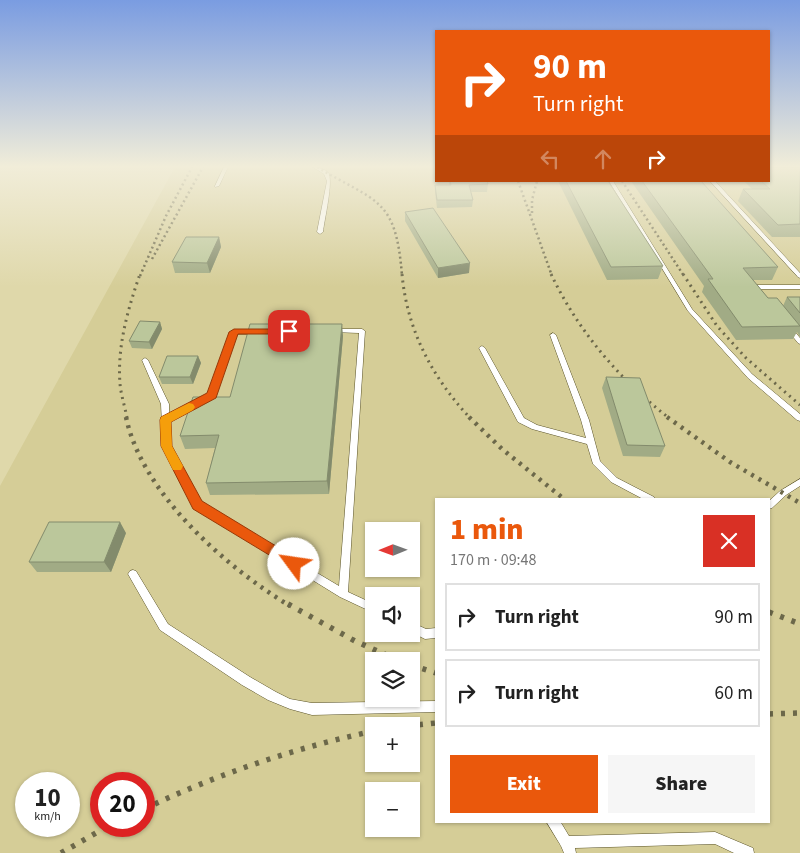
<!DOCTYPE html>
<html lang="en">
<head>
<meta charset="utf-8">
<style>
	:root { --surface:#fff; --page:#f6f6f6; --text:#222; --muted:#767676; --line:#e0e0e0; --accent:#ea580c }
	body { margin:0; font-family:"Source Sans 3",sans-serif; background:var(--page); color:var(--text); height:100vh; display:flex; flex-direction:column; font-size:19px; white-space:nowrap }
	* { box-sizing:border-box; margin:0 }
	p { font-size:16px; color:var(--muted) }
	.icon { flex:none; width:28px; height:28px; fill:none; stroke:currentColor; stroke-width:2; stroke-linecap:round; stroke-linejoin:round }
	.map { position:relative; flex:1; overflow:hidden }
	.drawer { position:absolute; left:435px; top:498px; width:335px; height:325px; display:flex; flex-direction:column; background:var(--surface); border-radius:0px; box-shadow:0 1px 4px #0004 }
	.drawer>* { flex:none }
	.top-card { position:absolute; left:435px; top:30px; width:335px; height:152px; border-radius:0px; box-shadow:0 1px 4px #0004; background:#ea580c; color:#fff; overflow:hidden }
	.needle { width:32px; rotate:269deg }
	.tools { position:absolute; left:365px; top:522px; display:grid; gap:10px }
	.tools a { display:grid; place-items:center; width:55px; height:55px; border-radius:0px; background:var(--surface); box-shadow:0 1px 4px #0004; font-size:25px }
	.speed { position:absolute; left:15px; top:772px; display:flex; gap:10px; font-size:25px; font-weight:700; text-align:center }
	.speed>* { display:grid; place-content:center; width:65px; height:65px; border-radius:50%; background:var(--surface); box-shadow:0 1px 4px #0004; line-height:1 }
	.speed small { font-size:12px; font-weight:400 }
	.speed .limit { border:8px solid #d22; background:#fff; color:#111 }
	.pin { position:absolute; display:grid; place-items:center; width:42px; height:42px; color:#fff; margin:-21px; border-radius:10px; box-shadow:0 2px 8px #0006 }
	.me { position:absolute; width:55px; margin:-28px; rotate:301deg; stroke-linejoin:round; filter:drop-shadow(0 0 4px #0008) }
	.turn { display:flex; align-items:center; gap:18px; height:105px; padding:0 15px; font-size:22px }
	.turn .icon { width:65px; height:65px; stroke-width:2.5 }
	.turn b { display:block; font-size:35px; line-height:42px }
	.lanes { display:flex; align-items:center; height:48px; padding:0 15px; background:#0003; justify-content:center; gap:25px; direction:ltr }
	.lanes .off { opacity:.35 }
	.round { display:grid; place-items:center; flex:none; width:52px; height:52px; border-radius:0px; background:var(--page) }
	.overview { display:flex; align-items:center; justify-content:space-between; height:85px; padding:0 15px }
	h1 { font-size:30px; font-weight:800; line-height:38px; color:var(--accent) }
	.primary-button { display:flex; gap:10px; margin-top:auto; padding:10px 15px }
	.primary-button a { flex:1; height:58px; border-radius:0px; background:var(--accent); color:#fff; font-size:20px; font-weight:800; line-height:58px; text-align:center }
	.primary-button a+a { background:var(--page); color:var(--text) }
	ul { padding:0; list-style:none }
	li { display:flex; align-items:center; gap:15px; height:68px; margin:0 10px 8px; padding:0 5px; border:2px solid var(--line); border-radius:0px }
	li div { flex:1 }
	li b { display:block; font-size:19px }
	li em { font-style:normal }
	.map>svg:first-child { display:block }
	.built { fill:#d5cd97; fill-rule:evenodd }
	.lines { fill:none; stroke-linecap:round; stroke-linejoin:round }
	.service-casing { stroke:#5a5329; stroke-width:1 }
	.service { fill:#fff; fill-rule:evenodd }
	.rail-far3 { stroke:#6c684a; stroke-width:2.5; stroke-dasharray:2 3; stroke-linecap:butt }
	.rail-far2 { stroke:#6c684a; stroke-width:3; stroke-dasharray:2 4.5; stroke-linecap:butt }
	.rail-far1 { stroke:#6c684a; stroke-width:4.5; stroke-dasharray:3 5.5; stroke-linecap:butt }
	.rail { stroke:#6c684a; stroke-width:5.5; stroke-dasharray:4 8; stroke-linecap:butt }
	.wall { fill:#a1ab85 }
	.shaded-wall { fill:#838b6c }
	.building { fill:#bbc79b; stroke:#838b6c }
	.route { fill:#ea580c; stroke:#983908 }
	.slow { fill:#f59e0b }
</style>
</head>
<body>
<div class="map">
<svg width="800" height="853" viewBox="0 0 800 853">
	<rect width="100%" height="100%" fill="#dfd8aa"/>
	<path class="built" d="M175 167H436V181H769L800 167V853H0V486ZM436 499H769V821H436ZM374 531H411V569H374ZM374 596H411V634H374ZM374 661H411V699H374ZM374 726H411V764H374ZM26 784H69V826H26ZM101 784H144V826H101ZM374 791H411V829H374Z"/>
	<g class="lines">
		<defs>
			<path id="service" d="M224 167H228L219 186 215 187V186Z
				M313 167C318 167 324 169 328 172 334 180 324 221 323 232L320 234 317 232 327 181 324 174Z
				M609 181H613L692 309 752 374 800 414V421L797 420 748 378 688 311Z
				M710 181H715L800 273V278L798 277Z
				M756 285H800V289H760L762 292 759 294 757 293 753 287Z
				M789 326 791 327 800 338V344L798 343 786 328Z
				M334 329H362L365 331 348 592 374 604V613L340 597 194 507 163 446 161 404 142 360 145 358 148 360 169 404V415L209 394 232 331H259L260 332 257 334H237L215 397 170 421 171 446 200 503 339 586 359 333 332 332 331 331Z
				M553 333 556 335 589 420 600 461 617 478 654 497 655 499H643L611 482 593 464 587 444 532 429 518 422 479 348 480 347 482 346 485 348 524 418 537 425 586 438 581 420 550 335Z
				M800 479V486L786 495 772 508 769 509V501L780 491Z
				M133 570 136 571 168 624 250 677 276 692 290 699 312 703 436 701V712L312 715 290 709 268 700 242 685 160 630 128 574 130 571Z
				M411 622 426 629 436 628V638L425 639 411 632Z
				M546 821H560L569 836 715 832 753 848 754 853H734L715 844 575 848 576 853H564L561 846Z"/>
		</defs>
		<use href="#service" class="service-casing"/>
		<use href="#service" class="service"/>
		<path class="rail-far3" d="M317 167C377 203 396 197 402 276
			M518 181 552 276
			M622 181 684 276
			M532 213V200L537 181
			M152 259 203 167
			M140 276 166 216 192 167"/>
		<path class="rail-far2" d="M402 274C407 330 432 377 470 418
			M551 274C578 331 620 380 669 418
			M683 274 717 326 746 358 800 405
			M127 418C125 407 121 395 120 384 117 346 128 309 140 274"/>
		<path class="rail-far1" d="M126 417C142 494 226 567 290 606
			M469 417 502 449 564 499
			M667 417 730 462 800 503"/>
		<path class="rail" d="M288 604 355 641 400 661
			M769 612 800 624
			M411 665 436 673
			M769 714 800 713
			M407 726 436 723
			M144 809C218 774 294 748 374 731
			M61 853 108 826"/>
	</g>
	<path class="wall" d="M800 167V237H772L738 201 743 189H752L744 181H769Z
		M449 181H487L488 184 487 192H471L473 200 472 207 437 208 435 192V185H449Z
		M558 181H608L663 266 658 279 607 280Z
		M631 181H701L778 267 772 280H753L768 298 783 306 787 297H800V337L797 332 793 339 736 340 702 292 704 286Z
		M405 212 469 273 438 278 405 221Z
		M219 237 221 247 210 273H175L172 262Z
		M160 322 162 329 152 349 132 348 129 341Z
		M343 336 329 494 210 495 206 483 215 448 185 449 180 436 230 397Z
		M198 356 201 363 193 384H162L159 377Z
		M606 377 665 446 660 457 623 456 602 388Z
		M126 533 111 572H37L29 562Z"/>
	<path class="shaded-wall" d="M219 237 221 247 210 273 207 263Z
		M470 263 469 273 438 278V268Z
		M160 322 162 329 152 349 149 342Z
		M342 324 343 336 329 494 327 481Z
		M198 356 201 363 193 384 190 377Z
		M120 522 126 533 111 572 104 562Z"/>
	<path class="building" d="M769 167H800V224L778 225 743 189H770L761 181H769Z
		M450 181H487L488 184 469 185 473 200H437L435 185H451Z
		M566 181H608L663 266 611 267Z
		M642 181H701L778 267 743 268 768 298H777L800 326 742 327 708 279H713Z
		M433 208 470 263 438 268 405 212Z
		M186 237H219L207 263 172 262Z
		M787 297H800V313Z
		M140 321 160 322 149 342 129 341Z
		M250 324H342L327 481 206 483 219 435 180 436 193 397H230Z
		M167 356H198L190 377H159Z
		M606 377 640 378 665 446 627 445Z
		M49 522H120L104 562H29Z"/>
	<linearGradient id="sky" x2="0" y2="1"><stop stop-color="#7a9ce1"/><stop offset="0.58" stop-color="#f1edd9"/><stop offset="1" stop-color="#f1edd9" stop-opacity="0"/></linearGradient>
	<rect width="800" height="287" fill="url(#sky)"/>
	<path class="route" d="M234 329H289L294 331 289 334H238L216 398 171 422 172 446 202 501 299 560 302 564 299 568 294 570 193 509 161 446 160 420 161 417 207 393 229 332Z"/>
	<path class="slow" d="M189 403 193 404 195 407 193 410 171 422 172 446 183 466 181 470H173L161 446 160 420 161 417Z"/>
</svg>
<div class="tools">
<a><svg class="needle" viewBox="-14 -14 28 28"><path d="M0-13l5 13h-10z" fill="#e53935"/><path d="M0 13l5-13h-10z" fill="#767676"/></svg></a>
<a><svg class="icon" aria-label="sound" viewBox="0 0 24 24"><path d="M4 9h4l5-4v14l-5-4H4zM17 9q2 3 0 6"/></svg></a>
<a><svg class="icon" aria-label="layers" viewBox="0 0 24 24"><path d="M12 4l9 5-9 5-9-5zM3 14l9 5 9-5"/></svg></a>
<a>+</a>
<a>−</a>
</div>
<div class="speed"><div>10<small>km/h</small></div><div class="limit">20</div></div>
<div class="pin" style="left:289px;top:331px;background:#d93025"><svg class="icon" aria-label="arrive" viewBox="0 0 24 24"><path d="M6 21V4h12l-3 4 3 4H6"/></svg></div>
<svg class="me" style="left:294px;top:564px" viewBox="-20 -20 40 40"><circle r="19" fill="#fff"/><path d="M0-13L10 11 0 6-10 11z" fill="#ea580c"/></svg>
<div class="top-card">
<div class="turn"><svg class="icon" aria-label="right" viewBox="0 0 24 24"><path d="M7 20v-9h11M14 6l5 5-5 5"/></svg><div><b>90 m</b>Turn right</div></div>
<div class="lanes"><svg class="icon off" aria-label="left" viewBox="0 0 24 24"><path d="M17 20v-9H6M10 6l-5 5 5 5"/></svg><svg class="icon off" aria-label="ahead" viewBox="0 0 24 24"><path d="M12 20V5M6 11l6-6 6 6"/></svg><svg class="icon" aria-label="right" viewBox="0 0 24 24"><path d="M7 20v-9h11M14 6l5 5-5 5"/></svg></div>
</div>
<section class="drawer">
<div class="overview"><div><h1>1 min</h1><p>170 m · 09:48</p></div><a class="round" style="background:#d93025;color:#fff"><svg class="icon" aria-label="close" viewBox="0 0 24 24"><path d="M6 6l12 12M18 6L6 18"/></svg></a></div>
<ul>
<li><svg class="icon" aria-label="right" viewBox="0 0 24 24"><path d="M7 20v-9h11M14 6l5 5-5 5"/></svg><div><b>Turn right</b></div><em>90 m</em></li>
<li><svg class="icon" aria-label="right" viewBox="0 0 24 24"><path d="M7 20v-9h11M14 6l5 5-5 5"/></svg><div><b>Turn right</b></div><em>60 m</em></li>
</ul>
<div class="primary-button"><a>Exit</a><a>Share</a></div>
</section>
</div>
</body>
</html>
